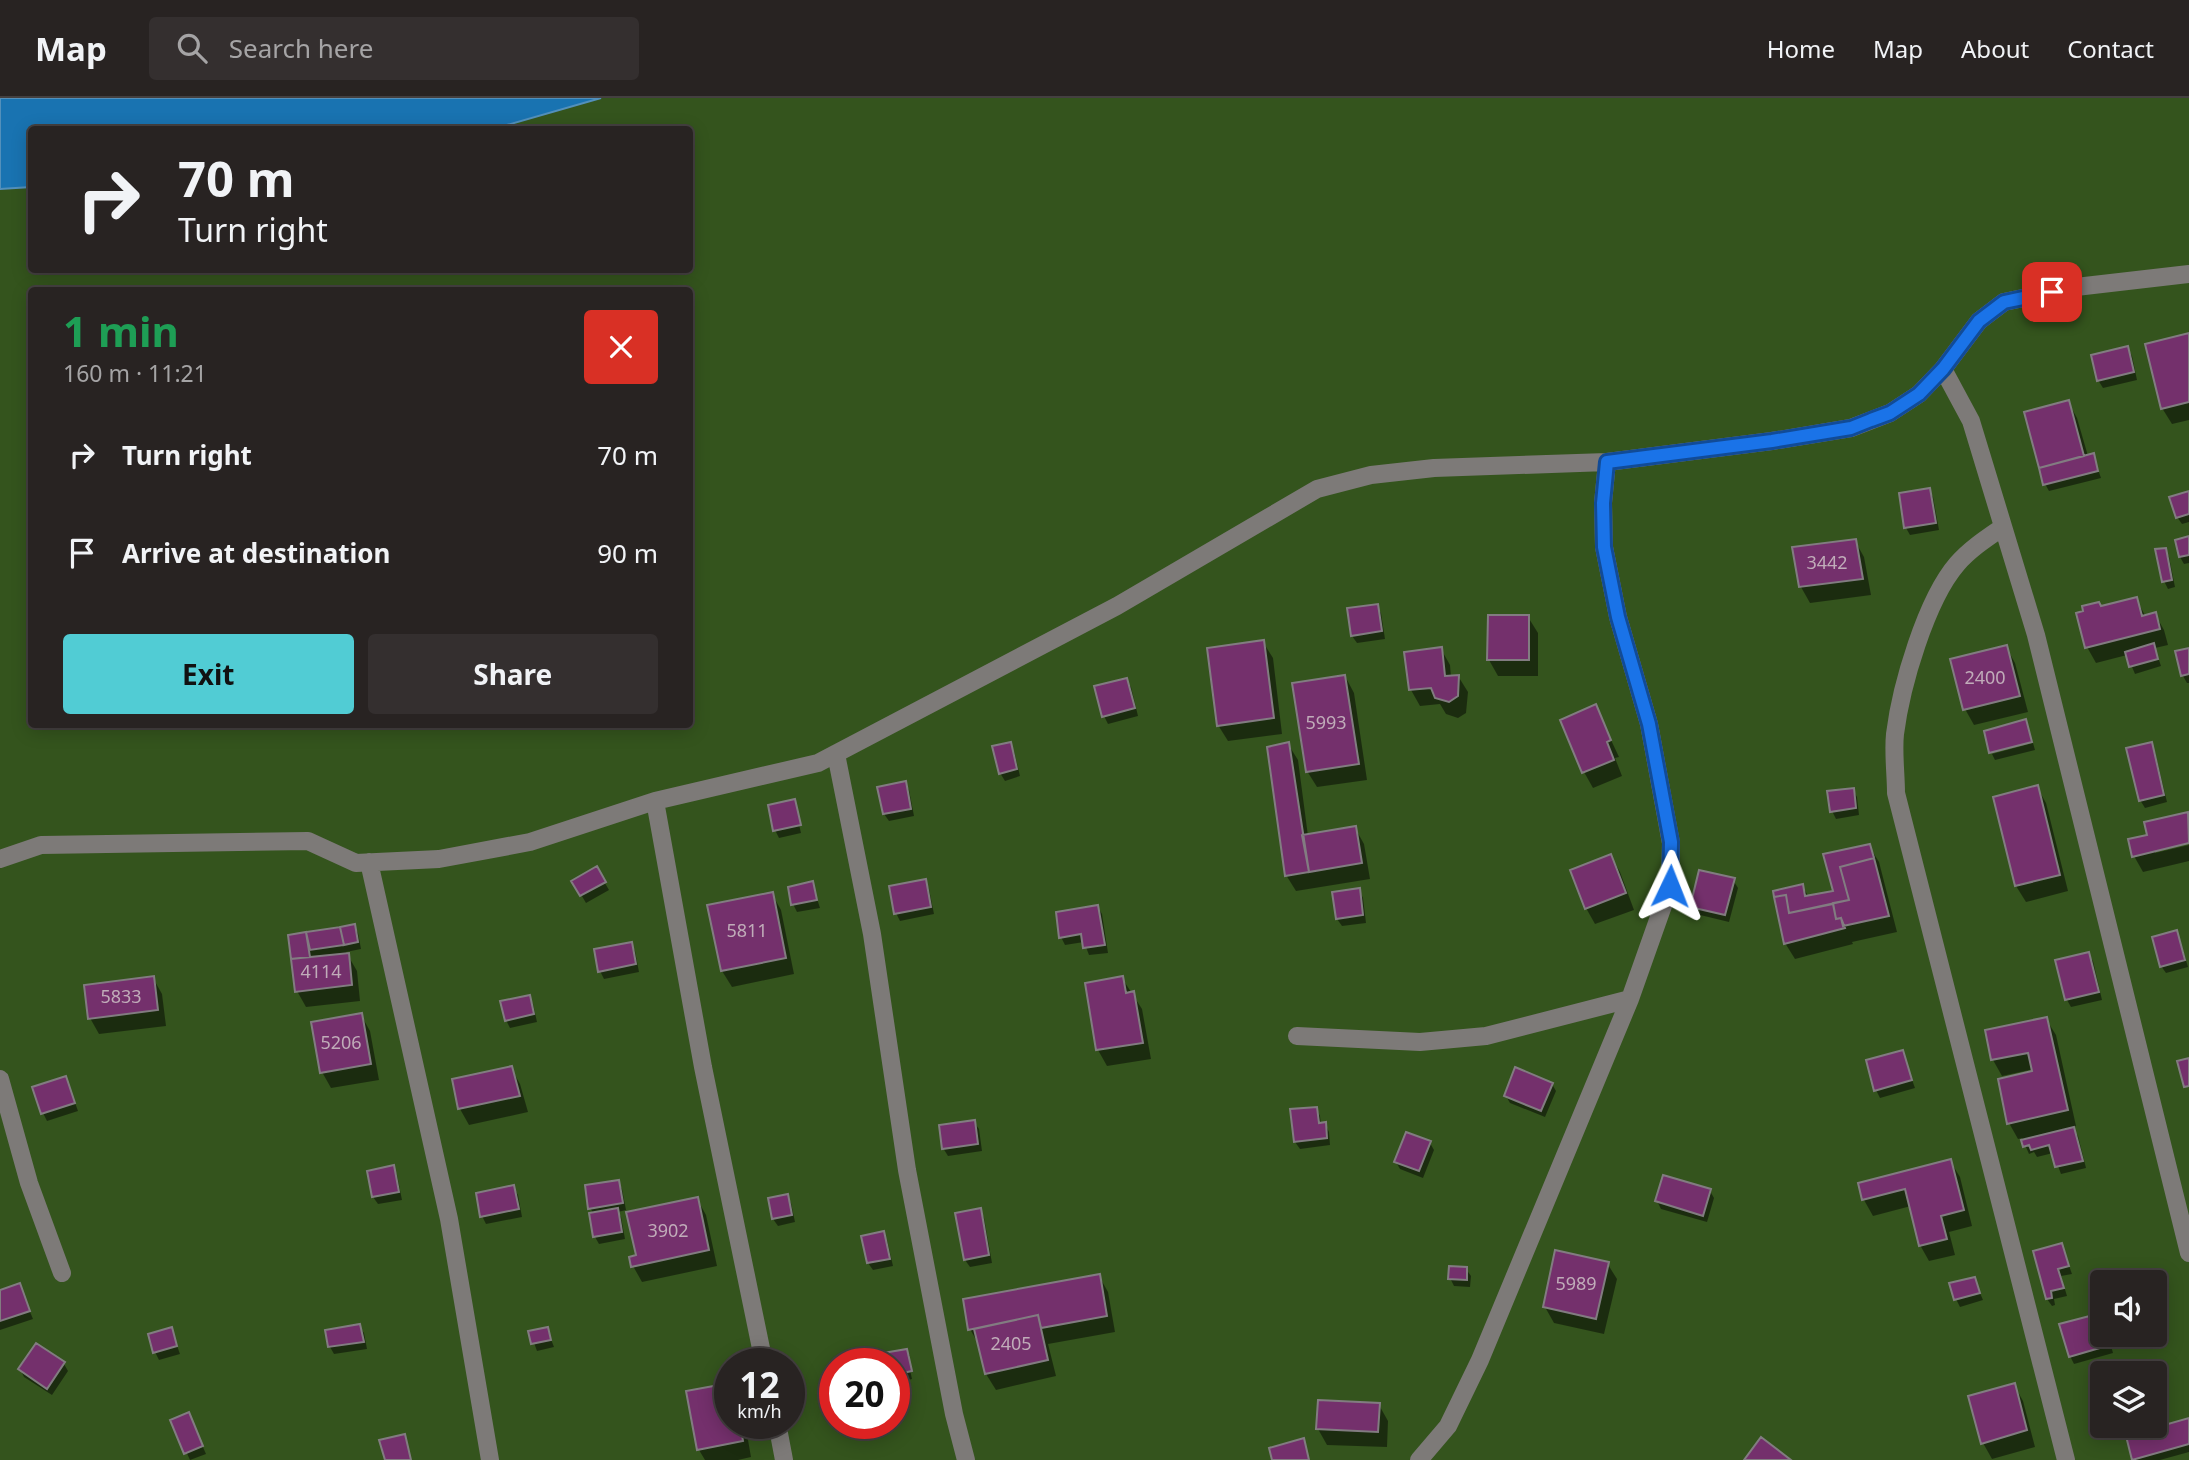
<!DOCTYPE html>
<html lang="en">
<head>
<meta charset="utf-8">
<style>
	:root { --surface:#282322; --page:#342f2f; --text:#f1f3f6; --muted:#a5a4a5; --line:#444040; --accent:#51ccd4 }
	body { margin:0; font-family:"Noto Sans",sans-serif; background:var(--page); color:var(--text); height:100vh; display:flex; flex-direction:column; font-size:26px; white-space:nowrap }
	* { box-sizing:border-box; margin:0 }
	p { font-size:23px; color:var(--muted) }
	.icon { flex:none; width:38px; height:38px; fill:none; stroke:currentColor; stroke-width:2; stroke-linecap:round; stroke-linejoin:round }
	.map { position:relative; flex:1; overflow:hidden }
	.panel { position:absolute; left:28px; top:189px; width:665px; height:441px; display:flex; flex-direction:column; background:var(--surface); border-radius:7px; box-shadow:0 4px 18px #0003,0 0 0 2px var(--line) }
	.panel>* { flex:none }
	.banner { position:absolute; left:28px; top:28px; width:665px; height:147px; border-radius:7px; box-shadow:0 4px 18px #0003,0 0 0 2px var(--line); background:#282322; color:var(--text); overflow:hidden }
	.fabs { position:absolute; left:2090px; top:1172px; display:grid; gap:14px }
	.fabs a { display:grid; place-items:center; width:77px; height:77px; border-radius:7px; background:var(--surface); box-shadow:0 4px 18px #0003,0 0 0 2px var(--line); font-size:35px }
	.speed { position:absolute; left:714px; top:1250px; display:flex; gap:14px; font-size:35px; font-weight:700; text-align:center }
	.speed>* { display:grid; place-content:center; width:91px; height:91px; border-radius:50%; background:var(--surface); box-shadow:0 4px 18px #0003,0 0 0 2px var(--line); line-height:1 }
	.speed small { font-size:18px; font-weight:400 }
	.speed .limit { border:10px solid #d22; background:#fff; color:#111 }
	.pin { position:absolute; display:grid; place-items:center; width:60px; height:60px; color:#fff; margin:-30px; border-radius:14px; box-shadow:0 4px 10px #0006 }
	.me { position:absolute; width:77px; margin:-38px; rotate:2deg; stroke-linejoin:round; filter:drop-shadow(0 0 5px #0008) }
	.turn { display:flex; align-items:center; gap:24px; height:147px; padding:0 35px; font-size:32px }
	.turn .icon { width:91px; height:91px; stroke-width:2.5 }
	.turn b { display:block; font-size:49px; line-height:60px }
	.round { display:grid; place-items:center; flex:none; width:74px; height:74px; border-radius:7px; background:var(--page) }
	.summary { display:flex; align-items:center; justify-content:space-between; height:119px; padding:0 35px }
	h1 { font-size:42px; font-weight:700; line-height:52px; color:#1e9e55 }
	.action { display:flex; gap:14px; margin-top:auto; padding:14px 35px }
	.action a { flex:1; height:80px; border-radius:7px; background:var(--accent); color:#111; font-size:28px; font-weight:700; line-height:80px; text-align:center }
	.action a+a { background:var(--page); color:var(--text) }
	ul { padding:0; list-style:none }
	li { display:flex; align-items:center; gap:21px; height:98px; padding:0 35px }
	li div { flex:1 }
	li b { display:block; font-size:26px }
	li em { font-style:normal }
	header { display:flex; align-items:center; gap:42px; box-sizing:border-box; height:98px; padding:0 35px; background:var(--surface); border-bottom:2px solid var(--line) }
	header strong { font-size:33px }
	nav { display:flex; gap:38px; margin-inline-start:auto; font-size:24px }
	.search { width:490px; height:63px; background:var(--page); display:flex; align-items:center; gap:18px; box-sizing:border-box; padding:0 24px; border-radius:7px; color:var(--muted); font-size:26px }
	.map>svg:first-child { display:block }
	.green { fill:#34541d; fill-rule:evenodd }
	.water { fill:#1973b1; stroke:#5390bb; stroke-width:2 }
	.shadow { fill:#0007 }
	.building { fill:#74306c; stroke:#827c81; stroke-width:2 }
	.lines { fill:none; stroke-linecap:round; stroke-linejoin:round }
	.minor { stroke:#7d7a78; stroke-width:18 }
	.route-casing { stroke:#114b97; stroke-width:18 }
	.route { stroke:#1a73e8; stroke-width:12 }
	.labels { text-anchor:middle; stroke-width:7; stroke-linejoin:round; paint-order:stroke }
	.number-label { font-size:18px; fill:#c0acb9 }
</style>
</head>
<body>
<header>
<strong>Map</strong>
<div class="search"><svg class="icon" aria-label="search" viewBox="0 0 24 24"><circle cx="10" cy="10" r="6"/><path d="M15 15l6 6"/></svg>Search here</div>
<nav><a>Home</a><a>Map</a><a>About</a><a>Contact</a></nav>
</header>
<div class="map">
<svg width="2189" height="1362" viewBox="0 0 2189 1362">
	<rect width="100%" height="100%" fill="#352f2d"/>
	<path class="green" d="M601 0H2189V1362H0V91L31 89 32 172H690V32L493 31ZM32 192H690V626H32ZM2102 1185H2154V1237H2102ZM730 1265H789V1325H730ZM835 1265H894V1325H835ZM2102 1276H2154V1328H2102Z"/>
	<path class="water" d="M0 0H601L493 31 32 32 31 89 0 91Z"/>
	<path class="shadow" d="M2189 236V322L2172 326 2162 310Z
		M2127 250 2132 258 2137 282 2103 290 2098 282Z
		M2068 304 2077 320 2088 358 2093 357 2101 380 2049 393 2045 386Z
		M1929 392 1933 399 1939 432 1910 437 1906 430Z
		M2189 395V424L2182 426 2177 419Z
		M2189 440V465L2184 466 2180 459Z
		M1855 443 1864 459 1871 497 1810 505 1801 489 1794 450Z
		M2165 452 2169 459 2175 489 2168 491 2164 483Z
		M2136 501 2146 519 2155 516 2164 532 2168 547 2155 550 2161 568 2135 576 2127 557 2096 565 2087 549 2101 510Z
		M1377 508 1381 515 1385 541 1357 545 1352 538Z
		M1528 519 1538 535V578H1498L1489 562Z
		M1263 544 1273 560 1282 636 1228 643 1218 627Z
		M2006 549 2015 565 2028 614 1974 627 1965 611Z
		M1441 551 1450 567 1451 579 1458 578 1468 594 1466 615 1458 620 1446 616 1440 606 1420 608 1411 592Z
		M2189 551V585H2187L2183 578 2177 554Z
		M1345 578 1354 595 1367 682 1317 689 1307 673Z
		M1126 582 1131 589 1138 618 1108 626 1104 618Z
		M1595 608 1619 659 1615 660 1622 678 1593 690 1584 674Z
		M2033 645 2035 652 1995 662 1992 656Z
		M1010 646 1014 653 1020 678 1005 683 1000 675Z
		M1288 646 1298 662 1308 738 1355 730 1364 746 1370 781 1296 793 1286 777Z
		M2151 646 2155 654 2167 704 2145 710 2140 702Z
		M905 685 909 692 914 718 889 723 884 716Z
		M2037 689 2046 705 2068 793 2026 804 2016 788 1995 700Z
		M1853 692 1857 699 1859 717 1836 721 1832 713Z
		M794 703 797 709H795L801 735 779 740 775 732Z
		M2188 716 2189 743 2155 751V755L2189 747V763L2143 774 2134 758 2149 738Z
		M1869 748 1879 764 1897 834 1852 844 1853 846 1795 861 1785 845 1775 794 1802 788 1809 799 1835 794Z
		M1611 758 1620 774 1634 812 1595 826 1586 810Z
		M596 770 609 792 586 805 573 783Z
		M1733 782 1738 790 1729 824 1696 816 1692 808Z
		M925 783 929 791 934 816 900 823 896 815Z
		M812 785 820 810 797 814 793 806Z
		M1359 792 1363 800 1366 825 1342 828 1337 821Z
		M772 796 781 812 794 876 732 889 722 873Z
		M1098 809 1102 816 1108 855 1089 857 1084 844 1065 847 1061 839Z
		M354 827 358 835 361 851 346 854 357 873 360 903 306 909 297 893 290 838Z
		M2176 834 2180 842 2188 869 2166 875 2161 868Z
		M631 846 635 853 639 874 604 881 600 873Z
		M2088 856 2093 863 2102 902 2071 909 2067 902 2058 863Z
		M153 880 162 896 166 928 99 936 90 920Z
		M1122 880 1142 911 1151 961 1107 968 1098 952Z
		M529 899 533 906 537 924 510 930 506 922Z
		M361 917 370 933 379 982 331 990 322 974Z
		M2046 921 2056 937 2076 1028 2072 1029 2078 1038 2086 1070 2061 1076 2053 1055 2037 1059 2034 1054 2029 1056 2022 1040 2018 1041 2009 1025 2035 975 2034 971 2002 978 1993 962 1987 934Z
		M1902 954 1915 990 1880 1000 1876 992Z
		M511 970 520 986 528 1014 469 1027 460 1011Z
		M66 980 78 1013 47 1023 43 1015Z
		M1552 986 1556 993 1545 1019 1510 1005 1506 998Z
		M1316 1010 1320 1018 1321 1027 1325 1026 1329 1034 1330 1047 1300 1051 1295 1044Z
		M974 1024 979 1031 982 1053 948 1058 943 1050Z
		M1430 1045 1434 1052 1423 1080 1400 1071 1396 1064Z
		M1950 1063 1960 1079 1972 1128 1949 1134 1955 1157 1929 1163 1920 1147 1911 1108 1873 1118 1864 1102 1860 1086Z
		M393 1069 397 1077 402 1102 378 1106 373 1099Z
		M618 1084 622 1091 626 1112 618 1114 621 1119 625 1141 599 1146 595 1139 594 1116 590 1110Z
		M513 1089 518 1097 522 1119 486 1126 482 1118Z
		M1710 1093 1714 1100 1707 1124 1661 1111 1657 1103Z
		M787 1098 791 1105 795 1124 778 1128 773 1121Z
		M697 1101 706 1117 717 1168 642 1184 633 1168 638 1159Z
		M980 1112 984 1120 992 1165 970 1169 965 1162 957 1116Z
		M883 1135 887 1142 893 1168 873 1172 868 1165Z
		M2062 1148 2072 1176 2061 1178 2067 1198 2054 1201 2055 1207 2052 1208 2047 1201 2035 1154Z
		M1607 1165 1617 1181 1604 1236 1554 1225 1545 1209Z
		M1466 1171 1471 1178 1470 1189 1454 1188 1450 1180Z
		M1099 1178 1108 1194 1115 1234 1048 1246 1056 1278 996 1292 986 1276 979 1247 970 1231Z
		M1974 1181 1983 1202 1960 1209 1956 1201Z
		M19 1187 33 1221 0 1232V1194Z
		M2100 1217 2102 1237H2108L2113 1255 2074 1266 2070 1258Z
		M359 1228 364 1235 367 1251 334 1256 330 1249Z
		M171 1231 180 1256 159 1262 155 1254Z
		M547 1231 554 1249 537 1253 530 1234Z
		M37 1247 64 1266 68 1273 52 1297 24 1279 20 1271Z
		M906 1253 910 1258H907L912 1281 895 1285 894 1265H888L886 1256Z
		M2014 1287 2023 1303 2035 1349 1992 1361 1983 1345Z
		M688 1294 730 1325H745L751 1359 738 1362H705L699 1352Z
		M1379 1307 1388 1323 1387 1349 1327 1347 1318 1331Z
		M2189 1322V1354L2160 1362H2134L2128 1339Z
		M172 1323 192 1324 206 1356 190 1362Z"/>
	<path class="building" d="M2189 235V304L2161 311 2145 246Z
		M2128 248 2134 274 2097 283 2091 257Z
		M2069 302 2084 358 2039 370 2024 314Z
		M2094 355 2098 373 2043 387 2039 370Z
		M1930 390 1936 425 1904 430 1899 395Z
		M2189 393V416L2176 420 2169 399Z
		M2189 438V457L2179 459 2175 442Z
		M1856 441 1863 481 1799 489 1792 449Z
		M2166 450 2172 482 2162 484 2155 451Z
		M2137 499 2142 518 2156 514 2160 531 2085 550 2076 515 2083 513 2082 508 2099 504 2101 508Z
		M1378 506 1382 533 1351 538 1347 510Z
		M1488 517H1529V562H1487Z
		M1264 542 1274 620 1217 628 1207 550Z
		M2154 545 2158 561 2129 569 2125 554Z
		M2007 547 2020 598 1963 612 1950 561Z
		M1442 549 1445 578 1459 577 1458 598 1449 604 1435 600 1431 590 1409 592 1404 554Z
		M2189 550V576L2181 578 2175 553Z
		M1345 577 1359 666 1306 674 1292 585Z
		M1127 580 1135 610 1102 619 1094 588Z
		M1596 606 1611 642 1607 644 1614 662 1582 675 1560 622Z
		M2026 621 2032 644 1989 655 1984 633Z
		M1011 644 1017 671 999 676 992 648Z
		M1289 644 1309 774 1285 778 1267 649Z
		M2152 644 2164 697 2139 703 2126 650Z
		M906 683 911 711 883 716 877 689Z
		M2038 687 2060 777 2015 788 1993 699Z
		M1854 690 1856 710 1830 714 1827 693Z
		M795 701 801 727 773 733 768 707Z
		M2188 714 2189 745 2132 759 2128 741 2147 737 2144 724Z
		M1356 728 1362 765 1309 774 1302 737Z
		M1870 746 1874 760 1840 769 1849 802 1789 815 1786 797 1774 799 1773 793 1803 786 1805 798 1833 793 1823 756Z
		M1611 756 1626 795 1585 811 1570 772Z
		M1874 760 1889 818 1843 828 1841 820 1836 821 1833 805 1849 802 1840 769Z
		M597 768 606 784 580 798 571 783Z
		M1699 772 1735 780 1725 817 1690 809Z
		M926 781 931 809 894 816 889 788Z
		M813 783 817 802 791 807 788 789Z
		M1360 790 1363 817 1336 821 1332 794Z
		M773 794 786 860 721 873 707 807Z
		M1786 797 1789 815 1833 806 1836 821 1841 820 1845 830 1784 846 1774 799Z
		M1098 807 1105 847 1083 850 1081 836 1059 840 1056 814Z
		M355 826 358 844 344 847 340 829Z
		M340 829 344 847 310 852 306 834Z
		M2177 832 2185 862 2160 869 2152 839Z
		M306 834 310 859 291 861 288 837Z
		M632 844 636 866 598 874 594 851Z
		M2089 854 2099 894 2065 902 2055 862Z
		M349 855 352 887 295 894 291 861Z
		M154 878 158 912 88 921 84 887Z
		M1123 878 1126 895 1134 893 1143 945 1096 952 1085 885Z
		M530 897 534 916 505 923 500 903Z
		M362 915 371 966 320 975 311 924Z
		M2047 919 2068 1012 2007 1026 1998 981 2032 973 2028 955 1991 962 1985 932Z
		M1903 952 1912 982 1874 993 1866 962Z
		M2189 960V988L2184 989 2177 963Z
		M512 968 520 998 458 1011 452 981Z
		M1515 969 1553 985 1541 1013 1504 998Z
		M66 978 75 1005 41 1016 32 989Z
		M1317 1009 1319 1025 1326 1024 1327 1040 1294 1044 1290 1011Z
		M975 1022 978 1046 942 1051 939 1027Z
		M2074 1029 2083 1063 2055 1069 2049 1047 2031 1052 2029 1047 2023 1049 2021 1042Z
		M1406 1034 1431 1043 1419 1073 1394 1064Z
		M1951 1061 1964 1112 1941 1118 1947 1141 1919 1148 1905 1091 1862 1102 1858 1085Z
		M394 1067 399 1094 372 1099 367 1073Z
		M1663 1077 1711 1091 1703 1118 1655 1103Z
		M619 1082 623 1105 588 1111 585 1087Z
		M514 1087 519 1111 480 1119 476 1095Z
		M788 1096 792 1117 772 1121 768 1100Z
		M698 1099 709 1152 631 1169 629 1159 636 1157 626 1114Z
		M618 1110 622 1134 593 1139 589 1115Z
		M981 1110 989 1157 964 1162 955 1115Z
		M884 1133 890 1161 867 1165 861 1138Z
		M2062 1145 2069 1168 2058 1171 2064 1190 2051 1193 2052 1200 2046 1201 2033 1153Z
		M1555 1152 1609 1164 1596 1221 1543 1209Z
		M1449 1168 1467 1169V1182L1448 1181Z
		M1100 1176 1107 1218 1041 1230 1038 1217 968 1232 963 1201Z
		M1975 1179 1980 1195 1954 1202 1949 1185Z
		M20 1185 30 1213 0 1223V1192Z
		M2101 1215 2102 1237H2107L2110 1247 2069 1259 2059 1226Z
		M1038 1217 1048 1262 985 1276 974 1231Z
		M360 1226 364 1244 328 1249 325 1232Z
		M172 1229 177 1248 153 1255 148 1236Z
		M548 1229 551 1242 531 1246 528 1233Z
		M36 1245 65 1264 47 1291 18 1271Z
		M907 1251 912 1273 894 1277V1265H886L883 1255Z
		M730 1285V1325H740L743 1343 697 1352 686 1293Z
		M2015 1285 2027 1332 1981 1346 1968 1298Z
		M1318 1302 1380 1305 1378 1334 1316 1331Z
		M189 1314 203 1348 184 1356 170 1322Z
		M2189 1320V1346L2132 1362 2126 1338Z
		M405 1336 411 1362H385L379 1342Z
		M1761 1339 1791 1362H1744Z
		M1304 1340 1309 1362H1272L1269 1350Z"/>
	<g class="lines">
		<path class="minor" d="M1943 271 1971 323 2036 537 2189 1155
			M2003 429C1987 440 1970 451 1957 466 1926 502 1901 588 1895 636 1893 655 1896 676 1896 695L2066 1362
			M836 656 872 836 907 1072 954 1316 966 1362
			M655 703 703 969 764 1265
			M0 761 41 747 308 743 356 765 439 761 530 744 655 703 818 665 1117 508 1317 391 1371 377 1434 370 1607 364 1772 343 1851 330 1890 315 1919 296 1943 271 1979 223 2004 204 2076 189 2189 176
			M369 764 449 1121 490 1362
			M1297 938 1420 944 1486 938 1630 901
			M0 981 29 1085 62 1175
			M777 1325 784 1362
			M1419 1362 1448 1328 1480 1262 1630 901 1670 788 1671 745 1649 626 1618 519 1604 449 1603 405 1607 364"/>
	</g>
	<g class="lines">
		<defs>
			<path id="route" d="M1670 788 1671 744 1649 626 1618 519 1604 449 1603 405 1607 364 1772 343 1851 330 1871 322 1890 315 1919 296 1943 271 1979 223 2004 204 2052 194"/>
		</defs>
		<use href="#route" class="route-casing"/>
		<use href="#route" class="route"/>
	</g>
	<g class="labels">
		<g class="number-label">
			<text x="1827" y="471">3442</text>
			<text x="1985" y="586">2400</text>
			<text x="1326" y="631">5993</text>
			<text x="747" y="839">5811</text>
			<text x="321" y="880">4114</text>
			<text x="121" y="905">5833</text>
			<text x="341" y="951">5206</text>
			<text x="668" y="1139">3902</text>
			<text x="1576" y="1192">5989</text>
			<text x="1011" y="1252">2405</text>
		</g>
	</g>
</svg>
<div class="fabs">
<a><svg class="icon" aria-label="sound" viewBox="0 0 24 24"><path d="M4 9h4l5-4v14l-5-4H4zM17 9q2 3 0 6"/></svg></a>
<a><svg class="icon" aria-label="layers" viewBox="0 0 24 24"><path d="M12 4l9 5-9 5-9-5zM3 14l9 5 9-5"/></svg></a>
</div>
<div class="speed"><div>12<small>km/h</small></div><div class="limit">20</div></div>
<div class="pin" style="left:2052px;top:194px;background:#d93025"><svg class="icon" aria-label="arrive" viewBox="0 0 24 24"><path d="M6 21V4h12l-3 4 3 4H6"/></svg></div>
<svg class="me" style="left:1670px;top:788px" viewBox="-20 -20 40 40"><path d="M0-17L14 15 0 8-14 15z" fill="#1a73e8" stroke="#fff" stroke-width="4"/></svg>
<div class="banner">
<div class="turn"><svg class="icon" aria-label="right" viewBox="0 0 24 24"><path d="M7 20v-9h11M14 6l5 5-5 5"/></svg><div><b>70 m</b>Turn right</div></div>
</div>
<section class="panel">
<div class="summary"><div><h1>1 min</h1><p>160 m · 11:21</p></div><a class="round" style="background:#d93025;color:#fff"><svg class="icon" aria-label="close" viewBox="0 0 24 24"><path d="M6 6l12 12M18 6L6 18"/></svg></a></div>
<ul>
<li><svg class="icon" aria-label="right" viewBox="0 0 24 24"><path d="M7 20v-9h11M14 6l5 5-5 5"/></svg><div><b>Turn right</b></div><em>70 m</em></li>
<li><svg class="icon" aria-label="arrive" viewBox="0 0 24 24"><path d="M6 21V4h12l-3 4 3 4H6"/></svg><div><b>Arrive at destination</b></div><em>90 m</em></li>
</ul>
<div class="action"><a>Exit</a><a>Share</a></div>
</section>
</div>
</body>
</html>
